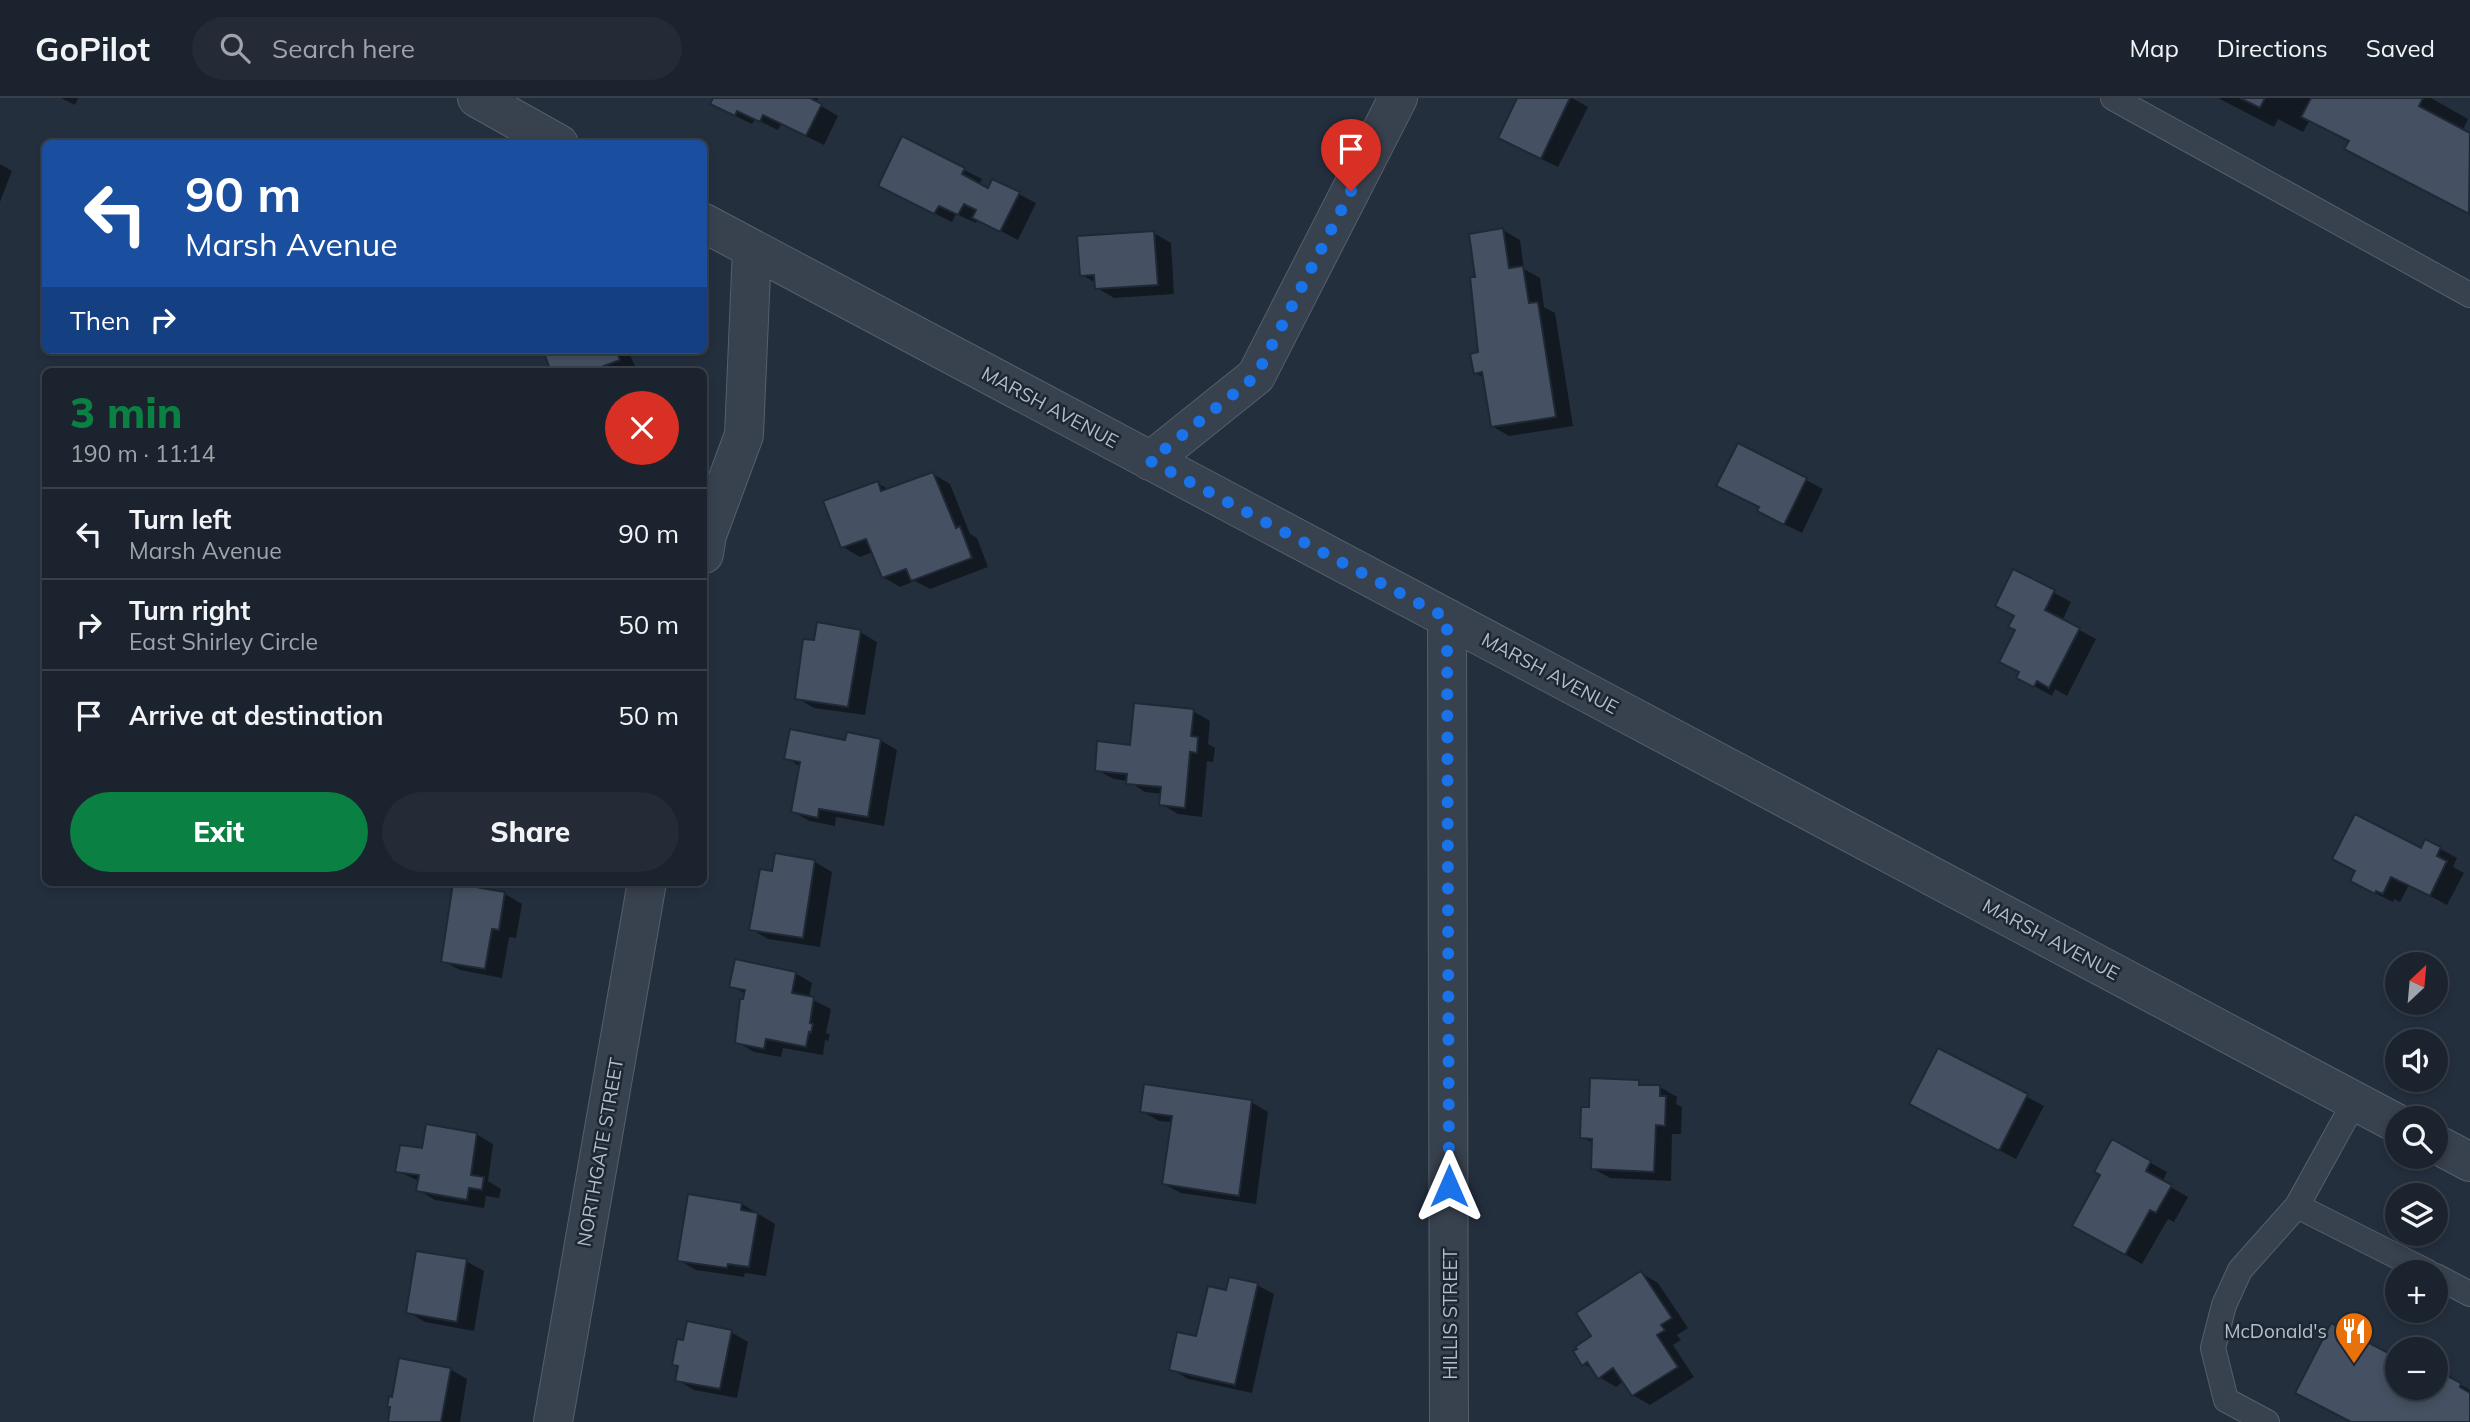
<!DOCTYPE html>
<html lang="en">
<head>
<meta charset="utf-8">
<style>
	:root { --surface:#1b232e; --page:#242b36; --text:#f1f3f6; --muted:#a0a4aa; --line:#39404a; --accent:#0b8043 }
	body { margin:0; font-family:Mulish,sans-serif; background:var(--page); color:var(--text); height:100vh; display:flex; flex-direction:column; font-size:26px; white-space:nowrap }
	* { box-sizing:border-box; margin:0 }
	p { font-size:23px; color:var(--muted) }
	.icon { flex:none; width:38px; height:38px; fill:none; stroke:currentColor; stroke-width:2; stroke-linecap:round; stroke-linejoin:round }
	.map { position:relative; flex:1; overflow:hidden }
	.details { position:absolute; left:42px; top:270px; width:665px; height:518px; display:flex; flex-direction:column; background:var(--surface); border-radius:10px; box-shadow:0 4px 10px #0003,0 0 0 2px var(--line) }
	.details>* { flex:none }
	.top-card { position:absolute; left:42px; top:42px; width:665px; height:214px; border-radius:10px; box-shadow:0 4px 10px #0003,0 0 0 2px var(--line); background:#1a4fa0; color:#fff; overflow:hidden }
	.needle { width:46px; rotate:26deg }
	.tools { position:absolute; left:2385px; top:854px; display:grid; gap:14px }
	.tools a { display:grid; place-items:center; width:63px; height:63px; border-radius:50%; background:var(--surface); box-shadow:0 4px 10px #0003,0 0 0 2px var(--line); font-size:35px }
	.pin { position:absolute; display:grid; place-items:center; width:60px; height:60px; color:#fff; margin:-72px -30px; border-radius:50% 50% 50% 0; rotate:-45deg; box-shadow:0 0 7px #0007 }
	.pin .icon { rotate:45deg }
	.me { position:absolute; width:77px; margin:-38px; rotate:0deg; stroke-linejoin:round; filter:drop-shadow(0 0 5px #0008) }
	.turn { display:flex; align-items:center; gap:24px; height:147px; padding:0 28px; font-size:32px }
	.turn .icon { width:91px; height:91px; stroke-width:2.5 }
	.turn b { display:block; font-size:49px; line-height:60px }
	.then { display:flex; align-items:center; height:66px; padding:0 28px; background:#0003; gap:14px; font-size:26px }
	.round { display:grid; place-items:center; flex:none; width:74px; height:74px; border-radius:37px; background:var(--page) }
	.overview { display:flex; align-items:center; justify-content:space-between; height:119px; padding:0 28px }
	h1 { font-size:42px; font-weight:800; line-height:52px; color:var(--accent) }
	.primary-button { display:flex; gap:14px; margin-top:auto; padding:14px 28px }
	.primary-button a { flex:1; height:80px; border-radius:42px; background:var(--accent); color:#fff; font-size:28px; font-weight:800; line-height:80px; text-align:center }
	.primary-button a+a { background:var(--page); color:var(--text) }
	ul { padding:0; list-style:none }
	li { display:flex; align-items:center; gap:21px; height:91px; padding:0 28px; border-top:2px solid var(--line) }
	li div { flex:1 }
	li b { display:block; font-size:26px }
	li em { font-style:normal }
	header { display:flex; align-items:center; gap:42px; box-sizing:border-box; height:98px; padding:0 35px; background:var(--surface); border-bottom:2px solid var(--line) }
	header strong { font-size:33px }
	nav { display:flex; gap:38px; margin-inline-start:auto; font-size:24px }
	.search { width:490px; height:63px; background:var(--page); display:flex; align-items:center; gap:18px; box-sizing:border-box; padding:0 24px; border-radius:38px; color:var(--muted); font-size:26px }
	.map>svg:first-child { display:block }
	.shadow { fill:#0007 }
	.building { fill:#455162; stroke:#1f2835; stroke-width:2 }
	.lines { fill:none; stroke-linecap:round; stroke-linejoin:round }
	.service-casing { stroke:#565f6c; stroke-width:26 }
	.minor-casing { stroke:#565f6c; stroke-width:40 }
	.service { stroke:#38414e; stroke-width:24 }
	.minor { stroke:#38414e; stroke-width:38 }
	.route { stroke:#1a73e8; stroke-width:12; stroke-dasharray:0 21.6 }
	.labels { text-anchor:middle; stroke-width:5; stroke-linejoin:round; paint-order:stroke }
	.street-label { font-size:19px; fill:#b4bcc9; stroke:#1d2633 }
	.poi-label { font-size:19px; fill:#b4bcc9; stroke:#1d2633; text-anchor:end }
</style>
</head>
<body>
<header>
<strong>GoPilot</strong>
<div class="search"><svg class="icon" aria-label="search" viewBox="0 0 24 24"><circle cx="10" cy="10" r="6"/><path d="M15 15l6 6"/></svg>Search here</div>
<nav><a>Map</a><a>Directions</a><a>Saved</a></nav>
</header>
<div class="map">
<svg width="2470" height="1324" viewBox="0 0 2470 1324">
	<rect width="100%" height="100%" fill="#242f3e"/>
	<path class="shadow" d="M61 0H78L75 7Z
		M715 0H818L816 5 838 18 824 47 781 26 778 32 755 21 752 26 729 15Z
		M1519 0H1572L1588 9 1558 69 1517 49Z
		M2218 0H2431L2468 21 2462 33 2470 37V117L2347 50 2350 45 2310 22 2303 34 2278 21 2274 29Z
		M903 41 982 81 979 87 989 92 993 83 1036 105 1018 142 978 121 976 125 956 116 952 124 897 97Z
		M0 66 12 73 0 104Z
		M1503 132 1520 142 1524 171 1540 180 1544 209 1555 215 1573 328 1509 338 1492 328 1485 280 1475 275 1480 255 1477 180Z
		M1154 135 1171 145 1174 196 1114 200 1097 190 1096 185 1082 177Z
		M552 252H628L636 271 553 273Z
		M933 376 950 386 970 436 977 440 988 469 930 491 915 483 900 489 883 479 873 454 860 459 843 449 877 385 890 392Z
		M1806 382 1823 391 1802 435 1776 422 1760 410Z
		M2014 473 2071 504 2062 523 2096 541 2067 598 2055 591 2052 598 2018 579 2021 574Z
		M860 534 877 544 865 617 814 610 797 600 815 544Z
		M1193 613 1210 623 1208 646 1215 650 1213 664 1207 663 1202 719 1178 716 1161 706 1162 696 1145 694 1128 683 1114 681 1097 672 1131 648Z
		M880 642 897 652 884 728 836 719 835 728 810 723 793 714 801 669 786 660 847 644Z
		M2426 743 2457 760 2453 769 2464 775 2447 807 2409 787 2400 804 2394 801 2393 804 2369 792 2357 773 2421 753Z
		M815 764 832 774 820 849 768 841 751 831 774 775Z
		M505 796 522 806 516 840 509 839 502 880 460 872 443 863Z
		M795 875 812 885 809 900 831 911 826 935 830 937 828 943 825 942 823 957 783 950 781 959 754 954 737 944 746 896 731 888Z
		M1939 952 2044 1008 2016 1061 1928 1015Z
		M1638 984 1646 989H1660L1677 999 1676 1006 1682 1009 1681 1036H1672L1671 1083 1610 1080 1592 1070 1593 1045 1582 1039 1591 1011Z
		M1251 1004 1268 1014 1256 1106 1181 1095 1164 1086 1173 1024 1159 1023 1142 1013Z
		M476 1036 493 1046 488 1083 501 1091 499 1100 486 1098 484 1110 435 1102 418 1092 419 1083 397 1073 423 1052Z
		M2113 1044 2167 1074 2162 1084 2188 1099 2174 1124 2168 1121 2142 1166 2074 1127 2102 1077Z
		M742 1106 775 1126 766 1178 745 1175 744 1179 696 1172 679 1162Z
		M466 1163 484 1173 474 1233 425 1224 408 1214Z
		M1641 1175 1658 1185 1688 1230 1677 1237 1681 1242 1673 1247 1694 1279 1650 1307 1633 1297 1624 1283 1616 1289 1599 1279 1595 1273 1584 1266 1594 1238Z
		M1257 1187 1274 1196 1252 1295 1188 1281 1171 1271 1198 1241 1227 1195Z
		M731 1234 748 1244 737 1300 694 1292 677 1282 679 1269 674 1266Z
		M450 1271 467 1281 460 1324H390L392 1310 389 1308Z
		M2443 1277 2470 1292V1324H2352L2398 1290H2436V1282L2439 1283Z"/>
	<path class="building" d="M713 0H810L822 6 806 38 763 17 760 24 737 13 735 18 710 6Z
		M1517 0H1570L1541 61 1498 40Z
		M2240 0H2265L2260 10Z
		M2311 0H2423L2419 8 2470 35 2469 116 2344 51 2349 43 2301 19Z
		M902 38 965 70 962 76 988 90 992 81 1020 94 1000 134 972 120 976 112 964 106 958 117 939 108 934 116 878 88Z
		M1503 130 1509 170 1523 168 1529 205 1538 204 1556 319 1491 329 1482 274 1474 276 1470 256 1478 254 1470 179H1475L1469 136Z
		M1154 133 1158 187 1095 191 1094 177 1080 178 1077 138Z
		M550 252H616L620 262 591 273H551L545 258 551 255Z
		M1738 345 1807 380 1784 427 1757 413 1759 409 1716 388Z
		M933 374 956 430 960 428 972 460 911 483 906 471 882 480 866 441 841 450 823 403 878 383 881 393Z
		M2013 471 2055 492 2045 512 2080 530 2049 590 2037 583 2034 589 2016 580 2019 574 1999 564 2015 532 2008 529 2014 518 1995 508Z
		M817 524 861 532 848 609 795 601 803 541 814 542Z
		M1134 605 1194 611 1191 638 1198 639 1197 655 1190 654 1185 710 1159 707 1161 689 1126 686 1127 676 1095 673 1097 643 1130 647Z
		M790 631 845 642 847 634 881 641 868 719 819 711 818 720 791 714 800 664 784 661Z
		M2355 716 2421 750 2425 741 2441 749 2437 758 2447 763 2430 798 2391 779 2383 796 2376 793 2375 796 2350 783 2355 773 2332 761Z
		M775 755 815 762 803 840 749 832 760 771 772 773Z
		M453 785 505 794 499 832 492 831 485 871 441 864Z
		M735 861 796 874 792 895 814 899 810 925 813 926 811 935 809 934 806 949 766 941 764 951 735 945 740 901H743L745 892 729 889Z
		M1938 950 2028 996 1999 1053 1909 1006Z
		M1590 980 1639 982V987H1660V998H1666L1665 1028 1656 1027 1654 1074 1591 1071 1592 1041 1580 1040 1581 1009H1589Z
		M1144 986 1252 1002 1239 1098 1162 1086 1172 1018 1140 1014Z
		M426 1026 477 1035 471 1077 484 1079 482 1092 469 1090 467 1102 416 1093 419 1077 395 1074 400 1047 422 1050Z
		M2112 1041 2151 1063 2146 1073 2172 1087 2156 1115 2150 1112 2125 1157 2072 1128 2100 1077 2094 1074Z
		M688 1096 742 1105 741 1112 758 1115 749 1169 728 1166 727 1170 677 1163Z
		M416 1153 467 1161 457 1224 406 1215Z
		M1641 1173 1672 1220 1661 1227 1665 1232 1657 1237 1678 1269 1632 1298 1613 1270 1598 1281 1587 1264 1582 1268 1573 1253 1577 1251 1575 1249 1591 1238 1576 1215Z
		M1229 1179 1258 1185 1235 1287 1169 1272 1177 1234 1196 1238 1208 1188 1226 1192Z
		M687 1223 732 1232 720 1291 675 1283 678 1268 672 1267 677 1241 683 1242Z
		M2331 1225 2398 1260V1290H2436V1280L2439 1281 2442 1275 2461 1285 2460 1289 2470 1295V1324H2351L2295 1295Z
		M399 1260 451 1270 441 1324H388L390 1309H387L389 1298 392 1299Z"/>
	<g class="lines">
		<defs>
			<path id="service" d="M2113 0 2470 197
				M2297 1108 2428 1174
				M2436 1178 2470 1196
				M2267 1324 2226 1302 2213 1250 2224 1207 2240 1172 2297 1108 2355 1003"/>
			<path id="minor" d="M477 0 559 46
				M704 125 2398 1026
				M1150 363 1256 278 1398 0
				M704 456 707 437 744 337 752 151
				M1447 520 1449 1324
				M2436 1046 2470 1064
				M553 1324 647 784"/>
		</defs>
		<use href="#service" class="service-casing"/>
		<use href="#minor" class="minor-casing"/>
		<use href="#service" class="service"/>
		<use href="#minor" class="minor"/>
	</g>
	<g class="lines">
		<path class="route" d="M1351 93 1256 278 1150 363 1447 520 1449 1088"/>
	</g>
	<defs>
		<symbol id="restaurant-pin" viewBox="-11 -11 22 30"><path d="M0 17L-7.5 6A9.5 9.5 0 1 1 7.5 6Z" fill="#e8710a" stroke="#1d2633"/><path d="M-5-6h1v4h1v-4h1v4h1v-4h1v5L-1.5 .5V6h-2V.5L-5-1ZM5-6V6H3V1.5H1.5Q1.5-4 5-6Z" fill="#fff"/></symbol>
	</defs>
	<g fill-rule="evenodd">
		<use href="#restaurant-pin" x="2332" y="1211" width="44" height="60"/>
	</g>
	<g class="labels">
		<g class="street-label">
			<text transform="translate(1050 309) rotate(28)" y="7">MARSH AVENUE</text>
			<text transform="translate(1550 575) rotate(28)" y="7">MARSH AVENUE</text>
			<text transform="translate(2051 841) rotate(28)" y="7">MARSH AVENUE</text>
			<text transform="translate(600 1054) rotate(-80)" y="7">NORTHGATE STREET</text>
			<text transform="translate(1450 1216) rotate(-90)" y="7">HILLIS STREET</text>
		</g>
		<g class="poi-label">
			<text x="2327" y="1240">McDonald's</text>
		</g>
	</g>
</svg>
<div class="tools">
<a><svg class="needle" viewBox="-14 -14 28 28"><path d="M0-13l5 13h-10z" fill="#e53935"/><path d="M0 13l5-13h-10z" fill="#a0a4aa"/></svg></a>
<a><svg class="icon" aria-label="sound" viewBox="0 0 24 24"><path d="M4 9h4l5-4v14l-5-4H4zM17 9q2 3 0 6"/></svg></a>
<a><svg class="icon" aria-label="search" viewBox="0 0 24 24"><circle cx="10" cy="10" r="6"/><path d="M15 15l6 6"/></svg></a>
<a><svg class="icon" aria-label="layers" viewBox="0 0 24 24"><path d="M12 4l9 5-9 5-9-5zM3 14l9 5 9-5"/></svg></a>
<a>+</a>
<a>−</a>
</div>
<div class="pin" style="left:1351px;top:93px;background:#d93025"><svg class="icon" aria-label="arrive" viewBox="0 0 24 24"><path d="M6 21V4h12l-3 4 3 4H6"/></svg></div>
<svg class="me" style="left:1449px;top:1088px" viewBox="-20 -20 40 40"><path d="M0-17L14 15 0 8-14 15z" fill="#1a73e8" stroke="#fff" stroke-width="4"/></svg>
<div class="top-card">
<div class="turn"><svg class="icon" aria-label="left" viewBox="0 0 24 24"><path d="M17 20v-9H6M10 6l-5 5 5 5"/></svg><div><b>90 m</b>Marsh Avenue</div></div>
<div class="then">Then<svg class="icon" aria-label="right" viewBox="0 0 24 24"><path d="M7 20v-9h11M14 6l5 5-5 5"/></svg></div>
</div>
<section class="details">
<div class="overview"><div><h1>3 min</h1><p>190 m · 11:14</p></div><a class="round" style="background:#d93025;color:#fff"><svg class="icon" aria-label="close" viewBox="0 0 24 24"><path d="M6 6l12 12M18 6L6 18"/></svg></a></div>
<ul>
<li><svg class="icon" aria-label="left" viewBox="0 0 24 24"><path d="M17 20v-9H6M10 6l-5 5 5 5"/></svg><div><b>Turn left</b><p>Marsh Avenue</p></div><em>90 m</em></li>
<li><svg class="icon" aria-label="right" viewBox="0 0 24 24"><path d="M7 20v-9h11M14 6l5 5-5 5"/></svg><div><b>Turn right</b><p>East Shirley Circle</p></div><em>50 m</em></li>
<li><svg class="icon" aria-label="arrive" viewBox="0 0 24 24"><path d="M6 21V4h12l-3 4 3 4H6"/></svg><div><b>Arrive at destination</b></div><em>50 m</em></li>
</ul>
<div class="primary-button"><a>Exit</a><a>Share</a></div>
</section>
</div>
</body>
</html>
